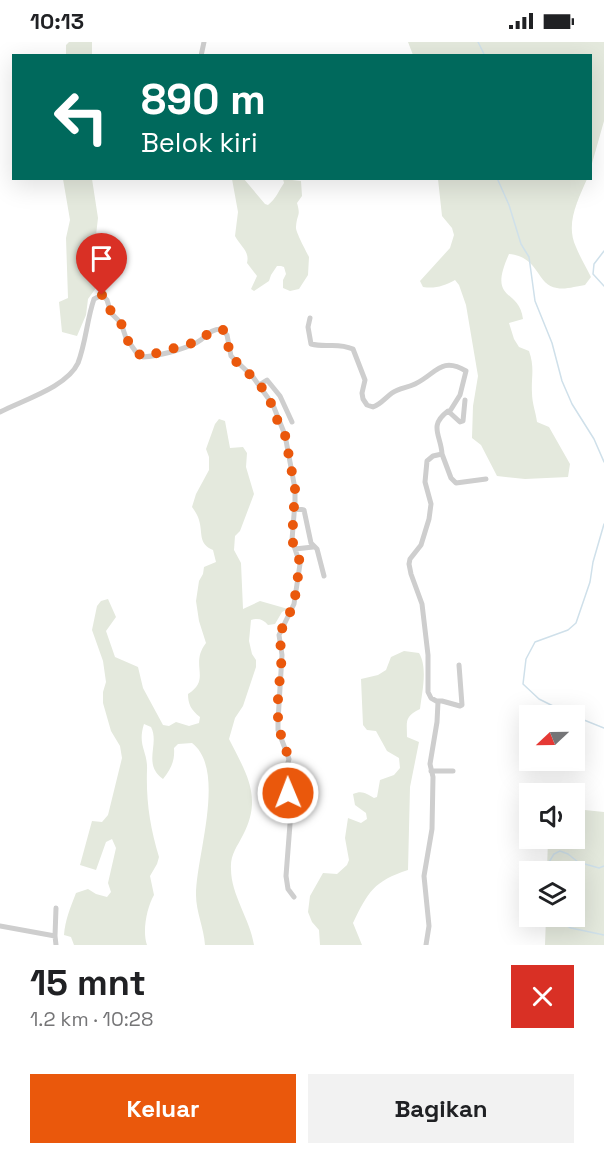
<!DOCTYPE html>
<html lang="id">
<head>
<meta charset="utf-8">
<style>
	:root { --surface:#fff; --page:#f2f2f2; --text:#202124; --muted:#757577; --accent:#ea580c }
	body { margin:0; font-family:"Space Grotesk",sans-serif; background:var(--page); color:var(--text); height:100vh; display:flex; flex-direction:column; font-size:22px; white-space:nowrap }
	* { box-sizing:border-box; margin:0 }
	p { font-size:20px; color:var(--muted) }
	.icon { flex:none; width:33px; height:33px; fill:none; stroke:currentColor; stroke-width:2; stroke-linecap:round; stroke-linejoin:round }
	.map { position:relative; height:903px; overflow:hidden }
	.panel { display:flex; flex-direction:column; background:var(--surface); flex:1 }
	.panel>* { flex:none }
	.hud { position:absolute; left:12px; top:12px; width:580px; height:126px; border-radius:0px; box-shadow:0 6px 24px #0002; background:#00695c; color:#fff; overflow:hidden }
	.needle { width:39px; rotate:248deg }
	.fabs { position:absolute; left:519px; top:663px; display:grid; gap:12px }
	.fabs a { display:grid; place-items:center; width:66px; height:66px; border-radius:0px; background:var(--surface); box-shadow:0 6px 24px #0002; font-size:30px }
	.pin { position:absolute; display:grid; place-items:center; width:51px; height:51px; color:#fff; margin:-62px -26px; border-radius:50% 50% 50% 0; rotate:-45deg; box-shadow:0 0 6px #0007 }
	.pin .icon { rotate:45deg }
	.me { position:absolute; width:66px; margin:-33px; rotate:359deg; stroke-linejoin:round; filter:drop-shadow(0 0 4px #0008) }
	.turn { display:flex; align-items:center; gap:21px; height:126px; padding:0 30px; font-size:27px }
	.turn .icon { width:78px; height:78px; stroke-width:2.5 }
	.turn b { display:block; font-size:42px; line-height:51px }
	.round { display:grid; place-items:center; flex:none; width:63px; height:63px; border-radius:0px; background:var(--page) }
	.summary { display:flex; align-items:center; justify-content:space-between; height:102px; padding:0 30px }
	h1 { font-size:36px; font-weight:700; line-height:45px }
	.button { display:flex; gap:12px; margin-top:auto; padding:12px 30px }
	.button a { flex:1; height:69px; border-radius:0px; background:var(--accent); color:#fff; font-size:24px; font-weight:700; line-height:69px; text-align:center }
	.button a+a { background:var(--page); color:var(--text) }
	.status { display:flex; justify-content:space-between; align-items:center; height:42px; padding:0 30px; background:var(--surface); direction:ltr }
	.status svg { height:16px; fill:currentColor }
	.map>svg:first-child { display:block }
	.green { fill:#e4e9dd }
	.lines { fill:none; stroke-linecap:round; stroke-linejoin:round }
	.stream { stroke:#cfe0ea; stroke-width:1.5 }
	.minor { stroke:#cecece; stroke-width:5 }
	.route { stroke:#ea580c; stroke-width:10; stroke-dasharray:0 18 }
</style>
</head>
<body>
<div class="status"><b>10:13</b><svg viewBox="0 0 49 12"><path d="M0 12V9h3v3zM5 12V6h3v6zM10 12V3h3v9zM15 12V0h3v12zM26 1h20v11H26zM47 4h2v5h-2z"/></svg></div>
<div class="map">
<svg width="604" height="903" viewBox="0 0 604 903">
	<rect width="100%" height="100%" fill="#fff"/>
	<path class="green" d="M69 0H92V13H66V3Z
		M408 0H604V79L591 125V14L413 13Z
		M63 137H92L98 176 94 210 96 246 88 257 86 273 77 294 62 290 59 260 68 256 66 196 70 178Z
		M232 137H244L265 162 268 163C276 157 279 148 284 141L283 137 301 139 302 154 297 161C301 175 297 171 296 185 295 189 307 211 309 215L308 233 299 247 290 249 283 246V238L286 232 284 225 281 224H277L271 233 269 239 254 249 251 247 257 234 247 221C250 209 240 204 235 194L238 170Z
		M438 137H587C578 158 565 182 576 205 580 215 586 225 591 235L585 243C577 244 565 248 557 246 537 244 539 214 509 212 487 261 519 245 523 277L509 281 514 297 519 305 529 309C535 326 531 335 532 351 532 361 536 371 537 380L549 385 570 422 568 435 525 437 497 434 481 403 472 396 473 364 478 334 466 263 459 243 455 238C444 244 435 247 423 245L420 239 450 206 454 193 452 186 442 174Z
		M219 377 225 379 230 406 243 405 247 411 246 425 254 452 240 489 235 494 234 508 241 521 243 567 260 559 288 567 282 570 275 582 268 583C263 577 258 576 251 578L249 599 252 612 256 618V625L243 664 235 676 229 697C246 731 263 755 243 793 237 805 230 813 231 827 231 853 250 877 254 903H205C204 886 196 870 196 853 196 814 227 728 192 701L178 702 174 706C175 719 171 727 163 737 142 722 160 702 151 685L144 682C137 704 148 709 147 728 146 759 150 785 159 815L157 822 150 834 154 853C147 865 142 889 147 903H74L71 895 64 893C65 878 71 864 76 851L88 847 96 852 107 855 111 850 108 841 116 806 112 797 106 800 96 828 80 823 92 779 102 780 108 773 122 716 120 704 111 689 103 661V650L106 640 103 619 92 588 97 564 101 559 108 557 116 575 106 589 115 615 138 625 143 646 163 683 169 684 176 680 189 684 199 681 200 675C191 668 188 662 188 652 212 637 189 623 206 601L199 579 196 559 199 539 203 532 204 525 216 520 213 508C198 502 203 491 199 478 198 474 195 469 192 465L196 452 209 428V415L206 407 215 382Z
		M404 609 419 611C428 626 422 650 420 667 404 675 407 679 407 695L419 700 410 745 408 828C374 839 368 850 353 881L362 903H320L319 888 312 880 308 870 310 854 323 831 337 832 347 823 349 818 345 796 348 776 361 781 367 777 366 771 355 763 353 752C363 748 366 752 374 756L377 755 380 738 394 733 400 726 399 716 387 709 376 689 367 688 363 683 361 637 378 633 386 628 391 615Z
		M575 767 604 770V903H545L546 875 574 874V830L547 829 548 797 574 796Z"/>
	<g class="lines">
		<path class="stream" d="M478 0 485 14
			M497 136 509 163 521 202 529 215 535 259 552 301 562 339 572 362 594 397 604 420
			M604 209 594 222 593 232 604 244
			M573 674 539 657 523 642 526 617 535 600 568 588 576 581 590 540 593 520 604 482
			M574 674 604 686
			M543 830 554 812 560 809 568 812 578 820 599 826 604 824
			M549 874 571 886 604 893"/>
		<path class="minor" d="M201 14 204 0
			M310 276 308 285 311 302C327 306 337 300 353 307L365 338 362 351 363 357 367 363 373 365C381 362 385 356 392 351 399 346 407 346 415 342 436 332 441 314 466 329L460 353 450 369
			M259 343 267 338 280 354 292 380
			M0 370C23 358 67 345 78 321 86 300 87 277 94 257L102 253 107 258 111 271 121 281 126 296 136 310 143 315C159 314 181 308 196 301 206 296 209 287 221 287L227 293 231 314 253 335 273 363 285 393 295 447V460L292 498 300 522 294 562 279 593 282 613 278 679V688L289 717 284 735 291 769 286 834 288 847 294 855
			M442 412 451 436 456 441 486 437
			M294 466 304 468 311 501 317 507 324 534
			M295 507 313 505
			M437 659H442L460 664 462 663 459 623
			M431 729H453
			M0 884 55 894 56 903
			M55 894 56 866
			M426 903 429 884 424 834 432 787 433 735 430 722 437 680 438 660 431 656 428 650V613L422 562 411 532 409 522 410 517 421 503 429 477 431 462 425 440 427 419 433 414 442 412C441 393 428 384 448 369L460 380 463 379 465 358"/>
	</g>
	<g class="lines">
		<path class="route" d="M102 253 107 258 111 270 121 281 126 296 136 310 143 315 196 300 214 288H223L228 298 229 312C240 325 255 335 265 350 274 363 276 381 285 393L295 447 292 498 300 520 294 562 279 593 282 613 278 656V684L289 717 284 735 288 751"/>
	</g>
</svg>
<div class="fabs">
<a><svg class="needle" viewBox="-14 -14 28 28"><path d="M0-13l5 13h-10z" fill="#e53935"/><path d="M0 13l5-13h-10z" fill="#757577"/></svg></a>
<a><svg class="icon" aria-label="sound" viewBox="0 0 24 24"><path d="M4 9h4l5-4v14l-5-4H4zM17 9q2 3 0 6"/></svg></a>
<a><svg class="icon" aria-label="layers" viewBox="0 0 24 24"><path d="M12 4l9 5-9 5-9-5zM3 14l9 5 9-5"/></svg></a>
</div>
<div class="pin" style="left:102px;top:253px;background:#d93025"><svg class="icon" aria-label="arrive" viewBox="0 0 24 24"><path d="M6 21V4h12l-3 4 3 4H6"/></svg></div>
<svg class="me" style="left:288px;top:751px" viewBox="-20 -20 40 40"><circle r="17" fill="#ea580c" stroke="#fff" stroke-width="3"/><path d="M0-11L8 9 0 5-8 9z" fill="#fff"/></svg>
<div class="hud">
<div class="turn"><svg class="icon" aria-label="left" viewBox="0 0 24 24"><path d="M17 20v-9H6M10 6l-5 5 5 5"/></svg><div><b>890 m</b>Belok kiri</div></div>
</div>
</div>
<section class="panel">
<div class="summary"><div><h1>15 mnt</h1><p>1.2 km · 10:28</p></div><a class="round" style="background:#d93025;color:#fff"><svg class="icon" aria-label="close" viewBox="0 0 24 24"><path d="M6 6l12 12M18 6L6 18"/></svg></a></div>
<div class="button"><a>Keluar</a><a>Bagikan</a></div>
</section>
</body>
</html>
